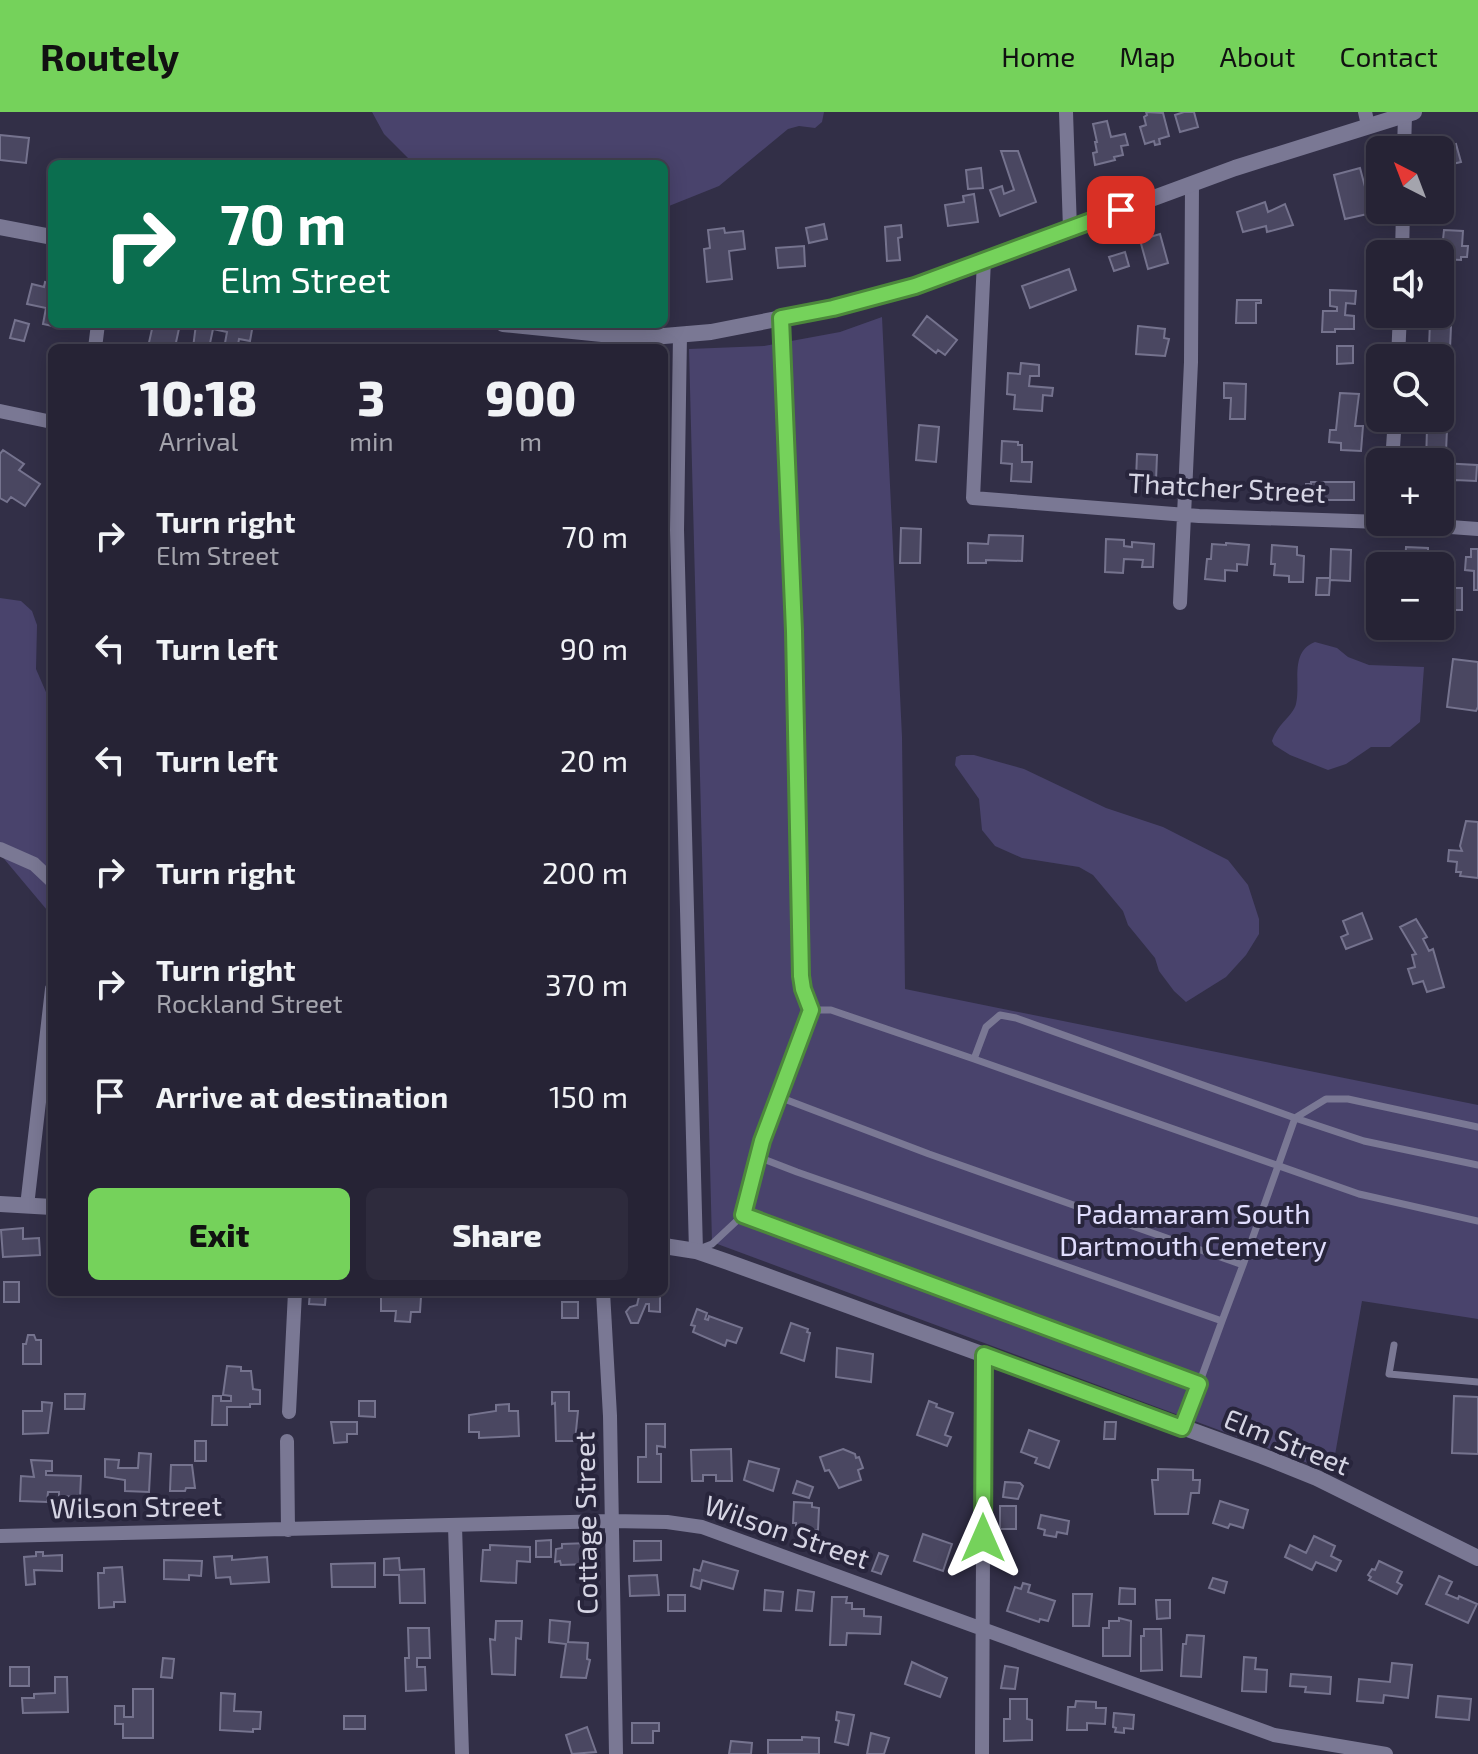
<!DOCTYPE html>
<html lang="en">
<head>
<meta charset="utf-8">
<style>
	:root { --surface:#262335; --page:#2e2b3d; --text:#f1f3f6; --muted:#a4a4ad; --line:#424050; --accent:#75d25b }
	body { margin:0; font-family:"Exo 2",sans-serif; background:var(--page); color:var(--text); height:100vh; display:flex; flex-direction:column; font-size:30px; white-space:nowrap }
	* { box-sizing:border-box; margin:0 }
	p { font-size:26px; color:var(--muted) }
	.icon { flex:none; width:44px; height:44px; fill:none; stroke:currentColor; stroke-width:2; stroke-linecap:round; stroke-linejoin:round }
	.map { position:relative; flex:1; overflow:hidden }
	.details { position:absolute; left:48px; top:232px; width:620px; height:952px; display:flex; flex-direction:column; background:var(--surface); border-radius:12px; box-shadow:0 4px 20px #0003,0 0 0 2px var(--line) }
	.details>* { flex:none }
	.banner { position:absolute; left:48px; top:48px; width:620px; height:168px; border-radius:12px; box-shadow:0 4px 20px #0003,0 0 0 2px var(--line); background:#0b6e4f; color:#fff; overflow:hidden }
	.needle { width:52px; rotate:318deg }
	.buttons { position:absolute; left:1366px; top:24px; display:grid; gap:16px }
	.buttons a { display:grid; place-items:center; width:88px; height:88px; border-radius:12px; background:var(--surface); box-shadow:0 4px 20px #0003,0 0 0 2px var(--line); font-size:40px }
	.pin { position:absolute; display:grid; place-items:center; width:68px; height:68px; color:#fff; margin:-34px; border-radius:16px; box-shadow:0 4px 12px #0006 }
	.me { position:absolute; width:88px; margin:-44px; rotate:0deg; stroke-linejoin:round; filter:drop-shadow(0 0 6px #0008) }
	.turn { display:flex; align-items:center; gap:28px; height:168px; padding:0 40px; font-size:36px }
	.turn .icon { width:104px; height:104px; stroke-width:2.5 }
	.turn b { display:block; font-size:56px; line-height:68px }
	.eta { display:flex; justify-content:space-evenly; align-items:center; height:136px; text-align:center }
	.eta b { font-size:48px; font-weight:800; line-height:56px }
	.primary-button { display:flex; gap:16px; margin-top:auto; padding:16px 40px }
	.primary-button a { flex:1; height:92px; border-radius:12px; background:var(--accent); color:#111; font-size:32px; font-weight:800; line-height:92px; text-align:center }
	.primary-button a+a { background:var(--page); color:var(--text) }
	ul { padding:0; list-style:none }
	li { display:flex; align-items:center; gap:24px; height:112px; padding:0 40px }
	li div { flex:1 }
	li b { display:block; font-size:30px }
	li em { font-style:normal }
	header { display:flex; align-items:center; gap:48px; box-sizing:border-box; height:112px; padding:0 40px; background:var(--accent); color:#111 }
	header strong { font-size:38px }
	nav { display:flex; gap:44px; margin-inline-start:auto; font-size:28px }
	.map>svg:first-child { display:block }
	.green { fill:#49436c }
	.building { fill:#4a4761; stroke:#75738e; stroke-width:2 }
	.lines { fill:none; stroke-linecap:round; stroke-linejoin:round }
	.service { stroke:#7a7894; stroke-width:7 }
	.minor { stroke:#7a7894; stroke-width:14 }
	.tertiary { stroke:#7a7894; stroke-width:16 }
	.route-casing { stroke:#4c883b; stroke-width:20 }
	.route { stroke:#75d25b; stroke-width:14 }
	.labels { text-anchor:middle; stroke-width:8; stroke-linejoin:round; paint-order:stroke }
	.street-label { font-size:28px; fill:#d6d5e4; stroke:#28253c }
	.park-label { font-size:28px; fill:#e0ddfd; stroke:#28253c }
</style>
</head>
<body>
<header>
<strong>Routely</strong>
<nav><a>Home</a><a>Map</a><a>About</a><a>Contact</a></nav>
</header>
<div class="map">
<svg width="1478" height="1642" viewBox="0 0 1478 1642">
	<rect width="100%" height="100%" fill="#322f47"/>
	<path class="green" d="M372 0H824L822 10 815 16 799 14 788 17 719 74 664 96V52H414L384 22Z
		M882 205 902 625 905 877 1478 993V1207L1362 1189 1332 1360 712 1130 689 237 764 234 840 220Z
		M0 486 21 489 32 499 37 513 36 557 52 594V804L0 742Z
		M1315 530 1337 536 1348 545 1369 553 1424 555 1420 610 1390 635H1371L1346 652 1328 658 1290 643 1274 633 1272 629C1278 611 1293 604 1296 592 1301 571 1289 540 1315 530Z
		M961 643H974L1024 657 1106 696 1163 715 1228 748 1248 773 1259 807V822L1246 843 1226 865 1186 890 1174 879 1159 859 1155 846 1128 813 1123 799 1093 763 1079 755 1022 746 995 734 982 718 979 687 955 653 956 645Z"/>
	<path class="building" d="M1146 0 1163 1 1169 24 1159 27 1160 32 1155 33 1154 29 1145 32 1140 15 1146 13 1144 5 1147 3Z
		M1184 0H1194L1198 15 1180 20 1175 3Z
		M1107 9 1111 25 1125 22 1128 33 1121 34 1123 43 1114 45 1115 48 1095 53 1093 41 1097 40 1095 30H1097L1093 12Z
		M0 23 29 26 26 51 0 48Z
		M1456 32 1461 50 1440 55V38H1432Z
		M1001 39H1018L1036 90 1000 104 990 78 1002 74 1004 82 1014 78Z
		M981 56 983 76 968 77 966 58Z
		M1360 56 1372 101 1345 107 1334 63Z
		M974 82 978 110 948 114 945 93 964 90 963 84Z
		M1265 90 1268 100 1285 92 1293 113 1267 120 1266 114 1243 120 1237 100Z
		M824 112 827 127 809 131 806 116Z
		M901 113 902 125 898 126 900 148 887 149 885 115Z
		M724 116 725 121 743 119 745 137 729 139 732 167 707 170 704 137 710 136 708 118Z
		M1444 118 1463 119 1462 134H1468L1467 145H1461V148L1441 147Z
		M1160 122 1168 151 1148 157 1140 128Z
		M804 134 805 154 778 156 776 136Z
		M1125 140 1129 154 1114 159 1109 145Z
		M1069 157 1076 178 1030 196 1022 174Z
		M45 170 52 172V212H63L62 216 43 212 46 196 27 192 32 172 44 175Z
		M1330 178 1356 179 1355 192 1346 191 1345 203 1354 204V217H1335V220H1322L1323 199H1337V195L1330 194Z
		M1237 188H1261V191H1256V211H1236Z
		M1440 191 1452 192 1450 237 1429 236 1430 209H1433L1434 202H1440Z
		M927 204 957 228 945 243 938 238 936 241 913 223Z
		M15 208 29 212 24 229 10 226Z
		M130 212H180L175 235 162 232 161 236 148 235 152 217Z
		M196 212H253L250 229 239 227 238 233 225 231 227 220 213 217 209 236H193Z
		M1138 214 1165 217 1164 226 1169 227 1165 244 1136 242Z
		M1337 234H1353V251L1337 252Z
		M1021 251 1039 253V264H1030L1029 274 1053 276 1052 284 1043 283 1042 299 1014 297 1015 283 1007 282 1008 261 1020 262Z
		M1224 271 1246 272 1245 307H1230L1231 286H1224Z
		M1340 281 1359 282 1355 314H1363L1361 339 1341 338V331L1329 330 1330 318H1336Z
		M919 313 939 315 936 350 916 348Z
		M1427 316 1447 317 1446 340H1442L1441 351 1477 353 1476 369 1455 368V374L1440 373V350H1426Z
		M1002 329 1018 330V333H1022V350H1032L1031 370 1011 369 1012 352 1001 351Z
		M3 338 24 352 19 358 40 372 25 394 11 385 7 390 0 386V342Z
		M1137 342 1157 343 1156 369 1136 368Z
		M1311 370H1354V388H1306V372H1311Z
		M901 416 921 417 920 451H900Z
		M989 423 1023 424 1022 449 986 448V451H968V431L988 432Z
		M1106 427 1124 428V434L1132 435V430L1154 432 1153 455H1142L1143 448 1124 447 1123 461 1105 460Z
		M1226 431 1249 433 1247 453 1237 452V459L1225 458V469L1205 467 1207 447H1211L1212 432 1226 433Z
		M1272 433 1297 435V443L1304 444 1303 470H1289V464L1274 463 1275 452H1271Z
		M1406 435 1428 436V454H1405Z
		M1331 437 1351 438 1350 469 1330 468 1329 483H1316L1317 466H1330Z
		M1471 437H1478V478H1474V459L1465 458 1466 445H1471Z
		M1445 476H1462V498H1444Z
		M1453 547 1478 550V595L1476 599 1447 595Z
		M1466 709 1478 710V766L1460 764 1461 760H1456L1457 750 1448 749 1449 738 1462 739 1460 734Z
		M1362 801 1372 827 1346 837 1341 825 1348 822 1343 809Z
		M1416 807 1427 825 1423 827 1429 839 1433 837 1444 875 1427 880 1423 869 1413 872 1408 857 1415 855 1412 843 1416 842 1400 815Z
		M23 1116V1127L39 1126 40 1143 3 1145 1 1118Z
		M4 1170H19V1190H4Z
		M310 1180H326L325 1193 309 1192Z
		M381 1180H424V1185H421L420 1200H411L410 1210 395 1209 396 1199H381Z
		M640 1180H660V1200L649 1199V1192H646L638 1211H631L626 1200 630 1195 637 1193Z
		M562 1190H578V1206H562Z
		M697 1197 707 1201 705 1207 708 1208 709 1204 742 1216 736 1231 727 1228 725 1234 693 1220 695 1214 691 1213Z
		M791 1211 808 1217 807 1220 810 1221 804 1249 781 1241Z
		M28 1223H34L36 1228H41V1252H23V1232H26Z
		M837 1236 873 1242 871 1270 836 1265Z
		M227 1254 241 1255V1259H251L253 1277 260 1278V1292H250V1295H227V1313H212L213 1284H221V1289H231V1284L223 1283Z
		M552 1280H569V1299H578L575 1329H556L555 1291 552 1292Z
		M65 1282H85L84 1297H65Z
		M1454 1284 1478 1285V1342L1452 1341Z
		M359 1289H375V1305L359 1304Z
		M929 1289 937 1292 936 1295 953 1301 945 1323 951 1325 947 1334 917 1323Z
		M42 1290 52 1291 48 1321 23 1322V1299H42Z
		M509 1292V1299H518L519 1324 479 1326V1320H469V1303L496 1299V1293Z
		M331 1310H357V1322H347V1330L334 1331Z
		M1105 1310H1116L1115 1327H1104Z
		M646 1312H665V1335L657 1334V1342H661V1370H638V1345H646Z
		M1029 1318 1059 1329 1049 1356 1035 1351 1037 1346 1021 1340Z
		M195 1329H206V1349H195Z
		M731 1337 732 1369H716V1363H703V1369H692L691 1338Z
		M843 1337 855 1342 856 1346 859 1345 863 1356 858 1358 861 1368 839 1376 829 1358 825 1359 820 1345Z
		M139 1341 151 1342 149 1380 125 1379V1368L105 1365V1347L119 1348 118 1356H138Z
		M31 1348 52 1349V1359H46V1363L81 1364 80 1385 59 1384V1380H48L47 1390 20 1389 21 1364 34 1365Z
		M749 1349 779 1357 773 1379 744 1368Z
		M171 1353H192L195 1376H186L185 1379H170Z
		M1158 1357 1193 1358V1368H1200L1199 1381H1191L1188 1402H1155L1152 1368H1158Z
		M797 1369 813 1375 809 1386 793 1381Z
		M1005 1370 1020 1371 1023 1374 1018 1387 1003 1385Z
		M1220 1389 1248 1398 1243 1416 1230 1412 1228 1416 1213 1411Z
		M794 1390 812 1391V1395L819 1396 818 1418H796V1411H793Z
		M1000 1394H1016V1417H1000Z
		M1041 1403 1069 1409 1067 1422 1057 1420 1056 1425 1044 1423 1045 1418 1038 1416Z
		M923 1422 952 1432 943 1459 914 1449Z
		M1314 1424 1335 1434 1331 1444 1341 1449 1336 1459 1316 1450 1312 1458 1285 1445 1290 1433 1306 1441Z
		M551 1428V1445H536V1429Z
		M634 1429H661V1448L634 1449Z
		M589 1431 590 1452 561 1453 560 1449 555 1450 556 1437 562 1436V1432Z
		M490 1433 530 1435V1450L517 1449 516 1471 481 1469 483 1438H490Z
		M36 1440H43V1444L62 1443V1459L34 1458 35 1472 26 1473 24 1445 36 1444Z
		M879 1441 888 1444 881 1462 872 1459Z
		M232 1444V1448L267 1445 269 1470 231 1472 230 1465 216 1466 214 1445Z
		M399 1446 400 1458 424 1457 425 1491H400L399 1463H384V1447Z
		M164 1448 202 1449 201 1464 189 1463V1468L164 1467Z
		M703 1449 738 1459 733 1477 702 1468 700 1477 691 1474 694 1457 700 1459Z
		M1379 1449 1402 1460 1397 1470 1402 1473 1397 1482 1369 1468 1371 1465 1368 1463 1372 1457 1375 1458Z
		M375 1451V1475H332L331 1452Z
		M122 1455 125 1490H114V1495L99 1496 98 1461H104V1456Z
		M657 1463 659 1483 630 1484 629 1464Z
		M1439 1464 1452 1470 1446 1482 1458 1487 1459 1484 1477 1492 1468 1511 1426 1492Z
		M1213 1466 1227 1470 1224 1481 1209 1476Z
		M1023 1471 1030 1473 1028 1480 1055 1489 1048 1509 1040 1507 1039 1510 1007 1499 1015 1475 1021 1477Z
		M1120 1476 1135 1477V1492H1119Z
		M765 1478 783 1480 781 1499 764 1498Z
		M798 1478 814 1480 812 1499 796 1498Z
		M1073 1482H1092L1089 1514H1073Z
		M668 1483H685V1499H668Z
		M832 1485H847L846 1491H852V1497H864V1504L881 1505 880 1522 847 1521 846 1533H830Z
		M1156 1488H1170V1506L1157 1507Z
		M1119 1506 1131 1509 1130 1544H1103V1516H1109V1509H1119Z
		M550 1508 570 1510 568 1530 588 1531 587 1547 590 1548 586 1566 561 1565 566 1532 549 1530Z
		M496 1509H522L521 1527 516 1526 515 1563 492 1562 490 1527 495 1528Z
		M408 1516H429L430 1546H417V1555H425L426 1578 406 1579 405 1546H409Z
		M1144 1517H1161L1162 1558 1141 1559V1524H1144Z
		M1187 1523 1204 1524 1201 1565 1181 1564 1183 1532H1186Z
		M1244 1545 1256 1546 1255 1557 1267 1558 1266 1580 1242 1579Z
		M163 1546 174 1547 172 1566 161 1565Z
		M912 1550 947 1566 940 1585 905 1572Z
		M1392 1551 1412 1553 1408 1586 1384 1583 1383 1591 1357 1589 1359 1567 1390 1570Z
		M1005 1554 1018 1556 1015 1577 1001 1576Z
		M10 1555H29V1574H10Z
		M1291 1562 1331 1565 1330 1582 1305 1580 1306 1575 1290 1574Z
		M55 1565H67L68 1600 23 1601 22 1586H34V1582L55 1581Z
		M133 1577H153V1626H123V1612H115V1594H124V1605H133Z
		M221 1581 235 1582 234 1599 261 1600 260 1617H253V1620L220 1618Z
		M1438 1584 1471 1587 1469 1608 1436 1605Z
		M1010 1587H1027V1607L1032 1608V1628L1004 1629V1607H1010Z
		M1076 1589 1096 1590V1596H1106L1105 1612 1087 1611V1618H1067L1068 1595H1075Z
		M837 1600 854 1603 848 1633 835 1630 839 1609 836 1608Z
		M1114 1601 1134 1603 1133 1617 1124 1616V1621L1115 1620 1116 1616 1113 1615Z
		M344 1604H365V1617H344Z
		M632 1611H659V1619H653V1631H632Z
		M587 1615 596 1640 572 1642 566 1623Z
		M871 1621 889 1626 884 1642H867Z
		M802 1625 819 1626V1642H768V1628H802Z
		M731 1629 752 1631 751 1642H729Z"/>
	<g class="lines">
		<path class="service" d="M782 208 794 519 801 864 803 877 811 898 779 985 929 1042 1243 1153 1295 1006 1364 1029 1478 1053
			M811 898H831L974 947
			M779 985 758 1045 797 1060 1222 1209 1243 1153
			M1478 1015 1348 987H1326L1295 1006 1016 906 1000 903 986 915 974 947 1359 1082 1478 1109
			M743 1103 758 1045
			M699 1137 712 1132 743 1103 1199 1272 1183 1314
			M1394 1233 1389 1262 1478 1270
			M1199 1272 1222 1209"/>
		<path class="minor" d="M1066 0 1070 117
			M1365 0 1368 13
			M1404 38 1405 3
			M1402 142 1403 98
			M984 148 973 386 1199 404 1382 410 1478 417
			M680 223 677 418 696 1139
			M95 236 98 212
			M1398 246 1400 202
			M0 299 52 310
			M1392 350 1395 306
			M1180 491 1191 250 1192 72
			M0 737 34 752 52 769
			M27 1094 52 877
			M603 1180 610 1304 616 1642
			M289 1300 295 1180
			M287 1329 288 1418
			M455 1414 462 1642
			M0 1424 611 1409 667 1410 702 1415 1274 1623 1386 1642
			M982 1642 984 1243"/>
		<path class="tertiary" d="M0 115 52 125
			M503 212 602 222 664 224 711 220 833 196 915 174 1235 56 1414 0
			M0 1092 52 1095
			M664 1134 696 1139 728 1150 1262 1344 1317 1366 1478 1446"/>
	</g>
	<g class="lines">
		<defs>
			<path id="route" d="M983 1426 984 1243 1182 1316 1199 1272 743 1103 762 1029 811 898 803 877 801 864 794 519 781 206 833 196 915 174 1121 98"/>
		</defs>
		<use href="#route" class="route-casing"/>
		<use href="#route" class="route"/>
	</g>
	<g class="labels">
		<g class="street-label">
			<text transform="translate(1227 376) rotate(3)" y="10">Thatcher Street</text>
			<text transform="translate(1287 1330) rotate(22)" y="10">Elm Street</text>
			<text transform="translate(136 1395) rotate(-1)" y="10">Wilson Street</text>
			<text transform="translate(586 1411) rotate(-91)" y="10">Cottage Street</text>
			<text transform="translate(787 1420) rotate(19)" y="10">Wilson Street</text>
		</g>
		<g class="park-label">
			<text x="1193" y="1112">Padamaram South<tspan x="1193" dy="32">Dartmouth Cemetery</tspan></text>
		</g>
	</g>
</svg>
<div class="buttons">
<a><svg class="needle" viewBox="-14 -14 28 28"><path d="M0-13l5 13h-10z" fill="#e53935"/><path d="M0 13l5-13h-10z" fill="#a4a4ad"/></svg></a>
<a><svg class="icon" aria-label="sound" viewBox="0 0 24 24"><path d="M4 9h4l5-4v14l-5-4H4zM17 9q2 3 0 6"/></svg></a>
<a><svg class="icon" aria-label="search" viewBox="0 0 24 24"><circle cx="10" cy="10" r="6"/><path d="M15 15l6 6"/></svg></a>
<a>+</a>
<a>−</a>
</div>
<div class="pin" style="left:1121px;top:98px;background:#d93025"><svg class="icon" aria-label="arrive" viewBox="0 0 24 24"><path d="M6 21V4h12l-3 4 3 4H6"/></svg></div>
<svg class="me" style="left:983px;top:1426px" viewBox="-20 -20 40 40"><path d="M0-17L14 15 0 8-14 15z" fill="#75d25b" stroke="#fff" stroke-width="4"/></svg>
<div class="banner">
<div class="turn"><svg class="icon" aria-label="right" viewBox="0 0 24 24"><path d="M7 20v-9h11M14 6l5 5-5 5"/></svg><div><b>70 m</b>Elm Street</div></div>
</div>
<section class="details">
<div class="eta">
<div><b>10:18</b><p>Arrival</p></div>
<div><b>3</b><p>min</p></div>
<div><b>900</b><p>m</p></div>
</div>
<ul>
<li><svg class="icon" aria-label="right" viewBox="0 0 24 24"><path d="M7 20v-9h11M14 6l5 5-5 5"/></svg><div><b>Turn right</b><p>Elm Street</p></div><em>70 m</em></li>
<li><svg class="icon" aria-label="left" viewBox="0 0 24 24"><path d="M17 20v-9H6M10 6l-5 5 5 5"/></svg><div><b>Turn left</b></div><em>90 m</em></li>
<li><svg class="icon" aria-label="left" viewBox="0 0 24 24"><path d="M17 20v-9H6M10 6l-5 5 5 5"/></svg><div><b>Turn left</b></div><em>20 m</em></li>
<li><svg class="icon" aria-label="right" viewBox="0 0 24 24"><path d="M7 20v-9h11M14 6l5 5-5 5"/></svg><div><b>Turn right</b></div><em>200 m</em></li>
<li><svg class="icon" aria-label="right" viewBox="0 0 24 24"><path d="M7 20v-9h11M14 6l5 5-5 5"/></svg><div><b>Turn right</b><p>Rockland Street</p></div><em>370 m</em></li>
<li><svg class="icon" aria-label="arrive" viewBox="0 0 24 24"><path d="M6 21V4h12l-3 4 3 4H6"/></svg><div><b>Arrive at destination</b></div><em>150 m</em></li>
</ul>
<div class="primary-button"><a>Exit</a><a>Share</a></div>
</section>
</div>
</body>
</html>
